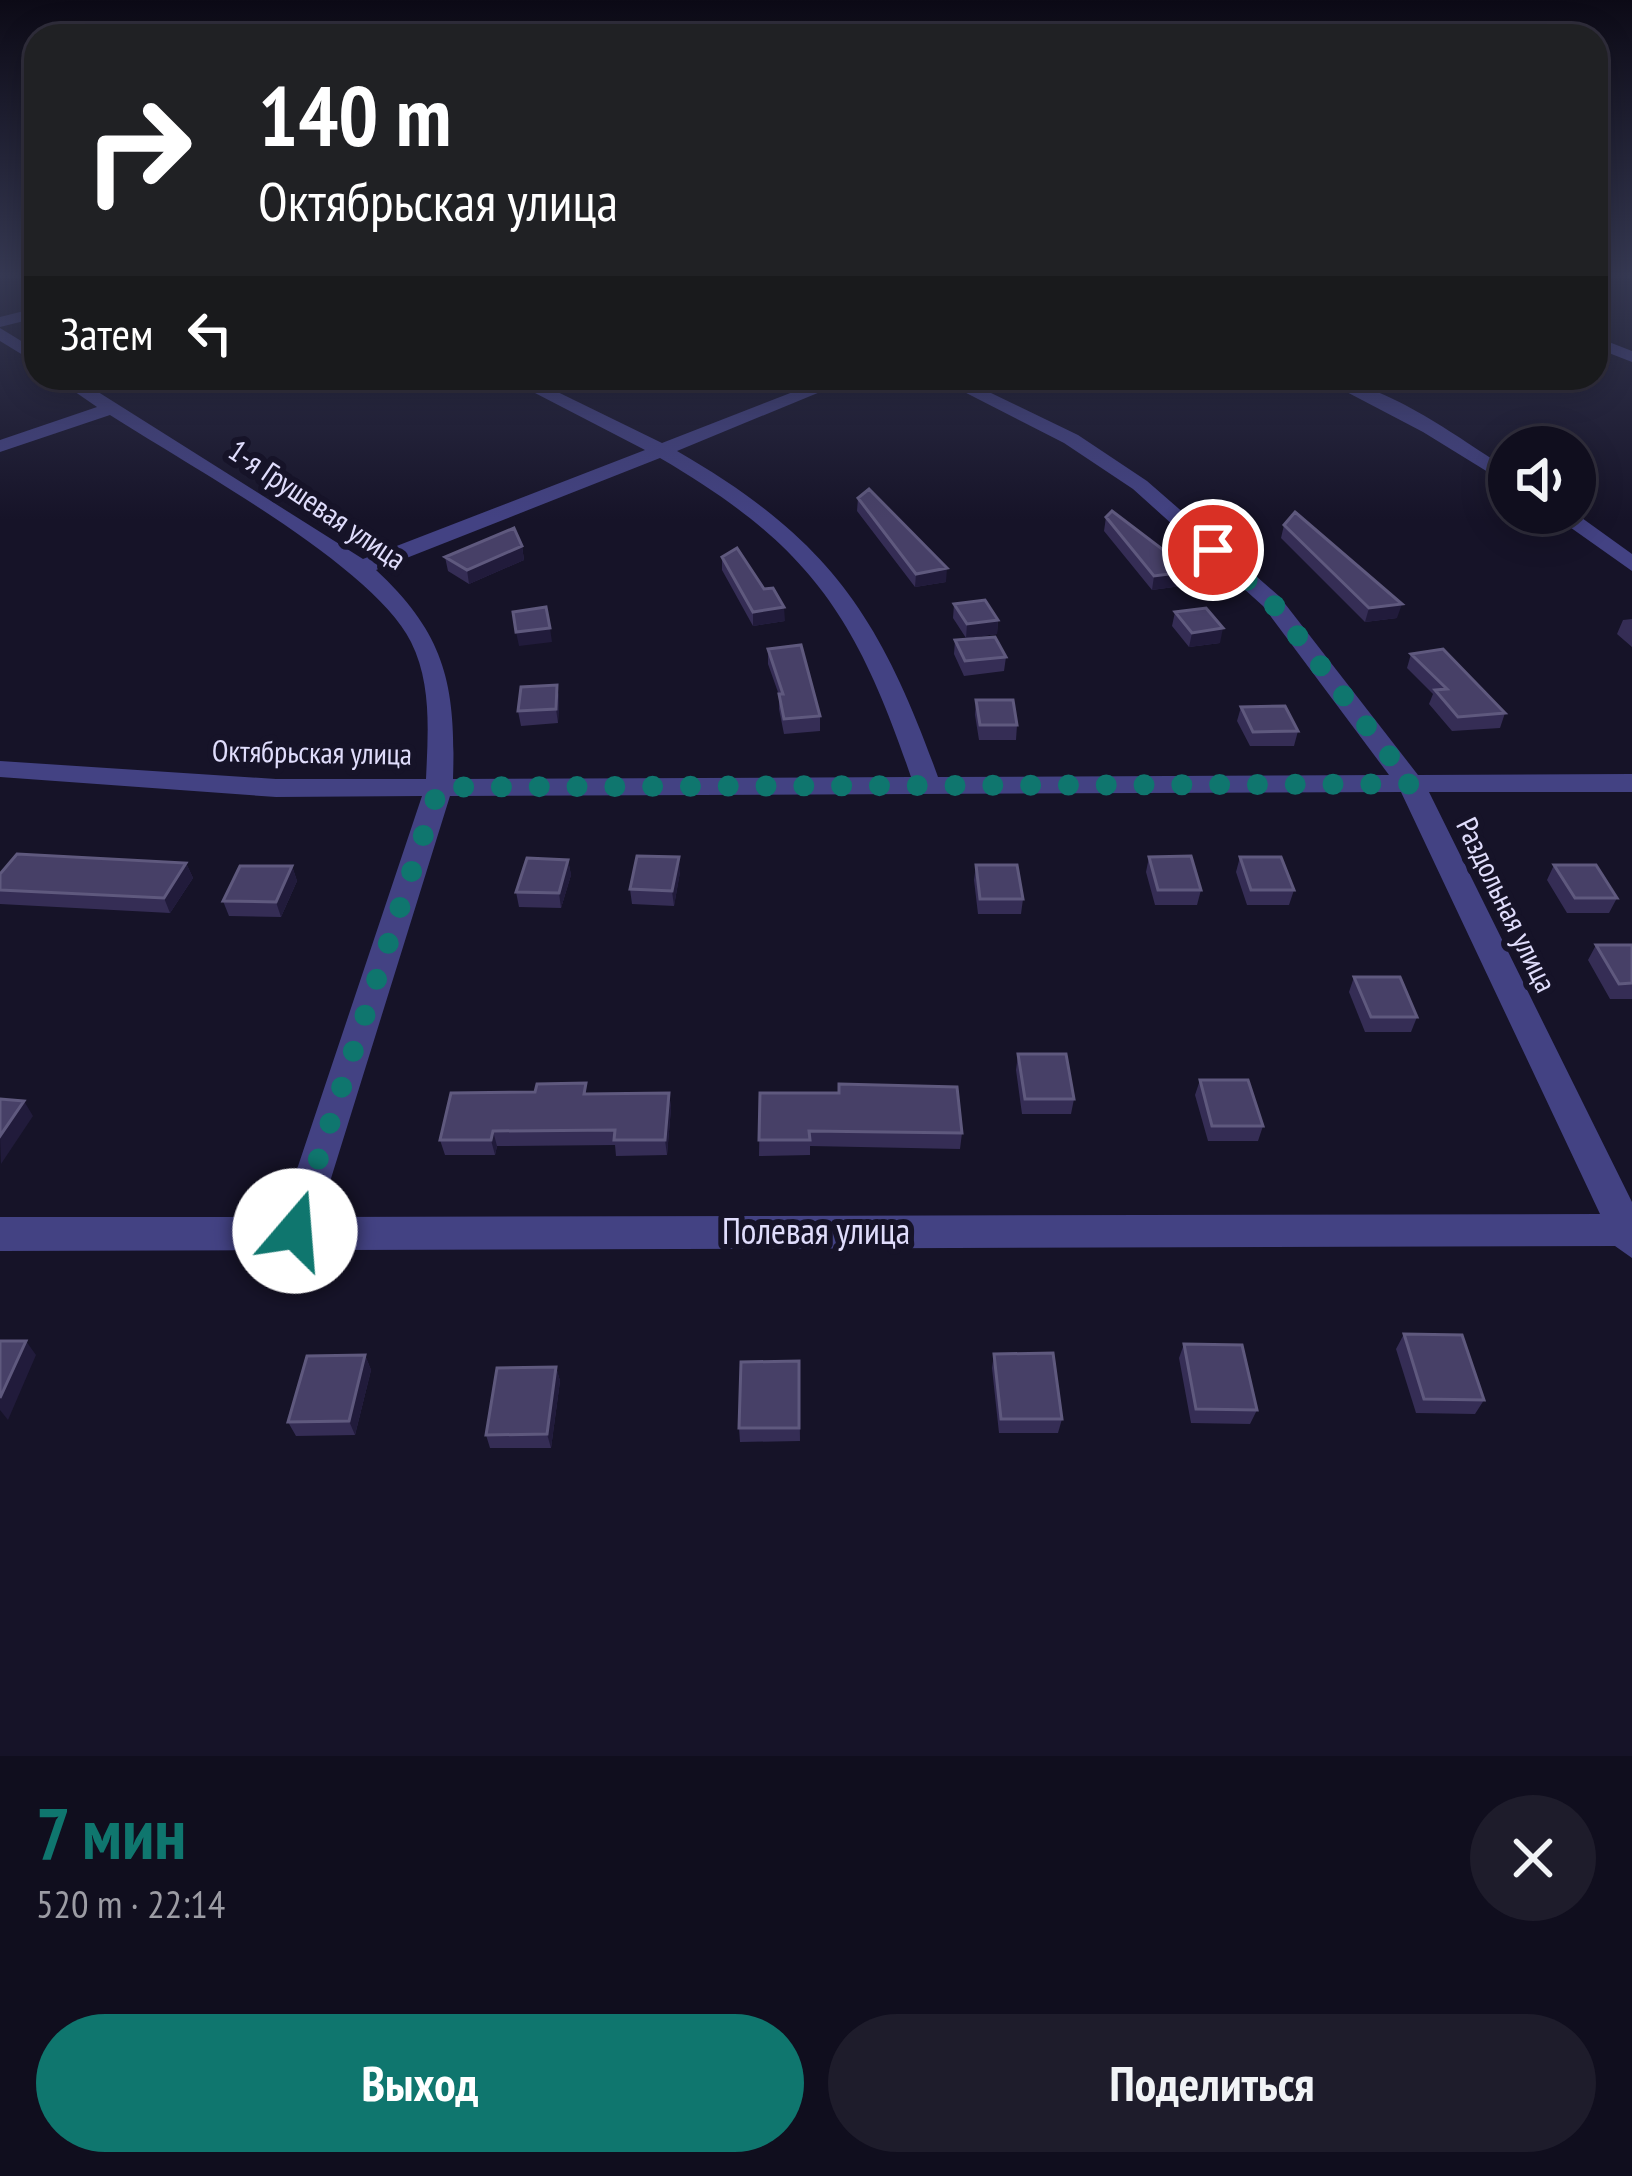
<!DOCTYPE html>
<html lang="ru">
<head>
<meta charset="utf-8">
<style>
	:root { --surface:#100e1e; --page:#1e1c2b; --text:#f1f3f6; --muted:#9c9ca4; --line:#302e3c; --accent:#0f766e }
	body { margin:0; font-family:"PT Sans Narrow",sans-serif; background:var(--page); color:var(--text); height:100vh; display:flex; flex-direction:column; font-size:45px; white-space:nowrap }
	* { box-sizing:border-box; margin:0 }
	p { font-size:39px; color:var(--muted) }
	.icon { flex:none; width:66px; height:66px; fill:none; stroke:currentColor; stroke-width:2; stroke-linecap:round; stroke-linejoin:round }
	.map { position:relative; height:1756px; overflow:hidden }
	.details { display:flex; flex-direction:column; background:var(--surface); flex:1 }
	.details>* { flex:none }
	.banner { position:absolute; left:24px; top:24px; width:1584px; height:366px; border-radius:36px; box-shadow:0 6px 30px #0003,0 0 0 3px var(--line); background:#202124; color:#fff; overflow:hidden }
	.buttons { position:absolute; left:1488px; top:426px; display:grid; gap:24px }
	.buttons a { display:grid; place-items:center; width:108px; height:108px; border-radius:50%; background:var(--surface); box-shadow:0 6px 30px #0003,0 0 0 3px var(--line); font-size:60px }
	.pin { position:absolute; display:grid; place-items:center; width:102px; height:102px; color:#fff; margin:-51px; border:6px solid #fff; border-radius:50%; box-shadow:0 3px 12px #0007 }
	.me { position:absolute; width:132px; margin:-66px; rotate:18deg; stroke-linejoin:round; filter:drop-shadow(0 0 9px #0008) }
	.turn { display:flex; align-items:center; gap:42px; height:252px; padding:0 36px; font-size:54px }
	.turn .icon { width:156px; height:156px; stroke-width:2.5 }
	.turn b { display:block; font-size:84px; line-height:102px }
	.then { display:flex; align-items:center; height:114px; padding:0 36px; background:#0003; gap:24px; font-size:45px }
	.round { display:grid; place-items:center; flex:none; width:126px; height:126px; border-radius:63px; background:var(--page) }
	.headline { display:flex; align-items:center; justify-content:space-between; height:204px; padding:0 36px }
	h1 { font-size:72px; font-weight:600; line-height:90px; color:var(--accent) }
	.action { display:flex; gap:24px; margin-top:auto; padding:24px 36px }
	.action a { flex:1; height:138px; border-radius:72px; background:var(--accent); color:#fff; font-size:48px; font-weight:600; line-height:138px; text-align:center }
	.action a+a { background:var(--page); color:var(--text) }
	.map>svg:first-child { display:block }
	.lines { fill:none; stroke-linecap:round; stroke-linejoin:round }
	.minor { fill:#434283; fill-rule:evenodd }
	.wall { fill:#352d55 }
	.shaded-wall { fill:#211b3b }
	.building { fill:#474067; stroke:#5f597e; stroke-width:3 }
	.route { stroke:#0f766e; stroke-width:21; stroke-dasharray:0 37.8 }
	.labels { text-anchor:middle; stroke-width:12; stroke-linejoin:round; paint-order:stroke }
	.street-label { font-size:30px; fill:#e0ddfc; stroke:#161328 }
	.near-street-label { font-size:36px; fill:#e0ddfc; stroke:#161328 }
</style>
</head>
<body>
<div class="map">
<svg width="1632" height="1756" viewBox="0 0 1632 1756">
	<rect width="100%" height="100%" fill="#161328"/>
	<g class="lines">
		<path class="minor" d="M36 308V318L0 327V317Z
			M0 328 36 350V363L0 341Z
			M1596 337 1632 351V362L1596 348Z
			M55 378H76L363 559 645 450 506 378H529L662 443 829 378H854L677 451C828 538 880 615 938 777L1389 775 1263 606 1133 489 1064 443 937 378H960L1078 435 1147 481 1279 596 1418 775 1632 774V792H1429L1632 1202V1258L1615 1246 0 1251V1217H281L422 796 276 797 0 777V761L276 779H426C428 733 432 684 411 642 373 565 187 465 110 415L0 452V440L97 407ZM660 458C809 545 856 615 911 777L453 779C456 686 446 635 376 570ZM1401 792 1600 1214 319 1217 450 796Z
			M1320 378C1379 378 1459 438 1509 470V485L1423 432Z
			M1550 513H1575L1632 554V571Z"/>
	</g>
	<path class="wall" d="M858 498 946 582 915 587 857 511Z
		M1106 517 1184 572 1181 586 1152 590 1104 531Z
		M1284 525 1397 618 1365 622 1281 538Z
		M522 546 524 560 469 584 448 571 445 557Z
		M722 557 785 621 753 626 722 570Z
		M954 604 998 620 997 634 966 638 953 618Z
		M1175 612 1220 643 1189 647 1172 626Z
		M1632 619V647L1617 634 1623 620Z
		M955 640 1006 657 1004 671 964 676 954 654Z
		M768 649 820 716V731L784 734 779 709V695L768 664Z
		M1411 654 1505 713 1500 728 1452 731 1429 704 1433 694 1407 668Z
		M557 685 559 699 558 723 521 726 518 711Z
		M976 700 1017 725 1016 740H979L975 715Z
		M1241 707 1298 731 1294 746H1250L1237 721Z
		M1149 857 1201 890 1197 905H1155L1146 872Z
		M1240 857 1294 890 1289 905H1247L1236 872Z
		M568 860 571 875 561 908 519 907 516 892Z
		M186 863 193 878 170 913 0 904V874Z
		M976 865 1023 899 1021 914H978L974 880Z
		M1554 865 1617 898 1609 913H1567L1547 880Z
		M292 866 297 881 281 917 229 916 223 901Z
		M680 872 674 906 632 904 630 889Z
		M1596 945H1632V999H1610L1588 960Z
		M1354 977 1417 1017 1411 1032H1365L1349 992Z
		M1018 1054 1074 1099 1071 1114H1022L1016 1070Z
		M1200 1080 1263 1126 1258 1141H1208L1195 1095Z
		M669 1093 671 1108 667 1155 616 1156 615 1145 497 1146 495 1155H445L440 1140 588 1094Z
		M760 1093 962 1133 960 1149 810 1146V1155L759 1156Z
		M1404 1334 1484 1400 1475 1414 1416 1413 1396 1349Z
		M1184 1344 1257 1410 1250 1424 1191 1423 1179 1358Z
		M994 1354 1062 1419 1058 1433H999L992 1368Z
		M365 1355 371 1370 355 1435 296 1436 288 1422Z
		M799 1361 800 1441 740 1442 739 1428Z
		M556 1367 560 1381 551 1448H490L486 1435Z"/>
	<path class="shaded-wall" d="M522 546 524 560 469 584 467 570Z
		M947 568 946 582 915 587 916 574Z
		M1184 572 1181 586 1152 590 1154 576Z
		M1402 604 1397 618 1365 622 1369 608Z
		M784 607 785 621 753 626V612Z
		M998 620 997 634 966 638 967 624Z
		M550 628 552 642 519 646 516 632Z
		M1223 628 1220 643 1189 647 1192 633Z
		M557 685 559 699 558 723 556 709Z
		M679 857 680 872 674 906 672 891Z
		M568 860 571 875 561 908 559 893Z
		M186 863 193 878 170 913 164 898Z
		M292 866 297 881 281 917 276 902Z
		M669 1093 671 1108 667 1155 665 1140Z
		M24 1101 33 1116 1 1164 0 1136Z
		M493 1131 497 1146 495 1155 491 1140Z
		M26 1341 36 1355 8 1420 0 1410V1398Z
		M365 1355 371 1370 355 1435 349 1421Z
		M556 1367 560 1381 551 1448 547 1434Z"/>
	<path class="building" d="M869 489 947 568 916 574 858 498Z
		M1112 511 1170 555 1184 572 1154 576 1106 517Z
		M1295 512 1402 604 1369 608 1284 525Z
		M514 528 522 546 467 570 445 557Z
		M737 548 764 589 773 588 784 607 753 612 722 557Z
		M985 600 998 620 967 624 954 604Z
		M546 607 550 628 516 632 513 612Z
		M1206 608 1223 628 1192 633 1175 612Z
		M995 637 1006 657 965 661 955 640Z
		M801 645 820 716 784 719 779 694H783L768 649Z
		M1443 649 1505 713 1458 717 1435 690 1447 689 1411 654Z
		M557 685 556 709 518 711 521 687Z
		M976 700H1013L1017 725H980Z
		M1285 706 1298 731 1253 732 1241 707Z
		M17 854 186 863 164 898 0 890V874Z
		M637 856 679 857 672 891 630 889Z
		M1191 856 1201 890H1158L1149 857Z
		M1240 857H1281L1294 890H1251Z
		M527 858 568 860 559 893 516 892Z
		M976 865H1017L1023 899H980Z
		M1554 865H1596L1617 898H1575Z
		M240 866H292L276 902 223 901Z
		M1596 945H1632V983L1619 984Z
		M1354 977H1400L1417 1017H1371Z
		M1018 1054H1066L1074 1099H1025Z
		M1200 1080H1248L1263 1126H1212Z
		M586 1083 584 1094 669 1093 665 1140H614L615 1130 493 1131 491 1140H440L451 1093 535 1092 537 1084Z
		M839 1084 957 1087 962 1133 809 1131 810 1140H759L760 1093H839Z
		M0 1099 24 1101 0 1136Z
		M1404 1334 1462 1335 1484 1400 1424 1399Z
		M0 1341H26L0 1398Z
		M1184 1344 1242 1345 1257 1410 1196 1409Z
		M1053 1353 1062 1419H1001L994 1354Z
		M365 1355 349 1421 288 1422 307 1356Z
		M799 1361V1428H739L741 1362Z
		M556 1367 547 1434 486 1435 497 1368Z"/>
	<linearGradient id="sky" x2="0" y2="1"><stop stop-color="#0c0a16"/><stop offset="0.53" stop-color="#363953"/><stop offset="1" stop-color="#363953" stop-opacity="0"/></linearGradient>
	<rect width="1632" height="520" fill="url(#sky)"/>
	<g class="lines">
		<path class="route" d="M295 1231 439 787 1411 784 1271 601 1213 550"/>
	</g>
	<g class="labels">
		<g class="street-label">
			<text transform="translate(317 505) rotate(34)" y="10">1-я Грушевая улица</text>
			<text transform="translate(312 753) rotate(1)" y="10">Октябрьская улица</text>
			<text transform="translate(1506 905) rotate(64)" y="10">Раздольная улица</text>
		</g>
		<g class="near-street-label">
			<text x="816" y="1244">Полевая улица</text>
		</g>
	</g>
</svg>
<div class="buttons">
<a><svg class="icon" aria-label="sound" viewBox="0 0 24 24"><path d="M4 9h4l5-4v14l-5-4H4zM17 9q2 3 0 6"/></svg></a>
</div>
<div class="pin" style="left:1213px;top:550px;background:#d93025"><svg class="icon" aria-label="arrive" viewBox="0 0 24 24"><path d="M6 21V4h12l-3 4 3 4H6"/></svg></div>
<svg class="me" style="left:295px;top:1231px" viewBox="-20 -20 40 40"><circle r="19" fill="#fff"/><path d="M0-13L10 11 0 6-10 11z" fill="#0f766e"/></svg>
<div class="banner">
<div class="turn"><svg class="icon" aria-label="right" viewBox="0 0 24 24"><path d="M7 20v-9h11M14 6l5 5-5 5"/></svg><div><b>140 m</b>Октябрьская улица</div></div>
<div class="then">Затем<svg class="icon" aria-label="left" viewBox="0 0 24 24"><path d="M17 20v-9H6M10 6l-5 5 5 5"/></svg></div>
</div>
</div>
<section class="details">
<div class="headline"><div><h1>7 мин</h1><p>520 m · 22:14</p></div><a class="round"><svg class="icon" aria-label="close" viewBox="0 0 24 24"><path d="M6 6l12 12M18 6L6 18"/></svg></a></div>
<div class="action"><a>Выход</a><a>Поделиться</a></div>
</section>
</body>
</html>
